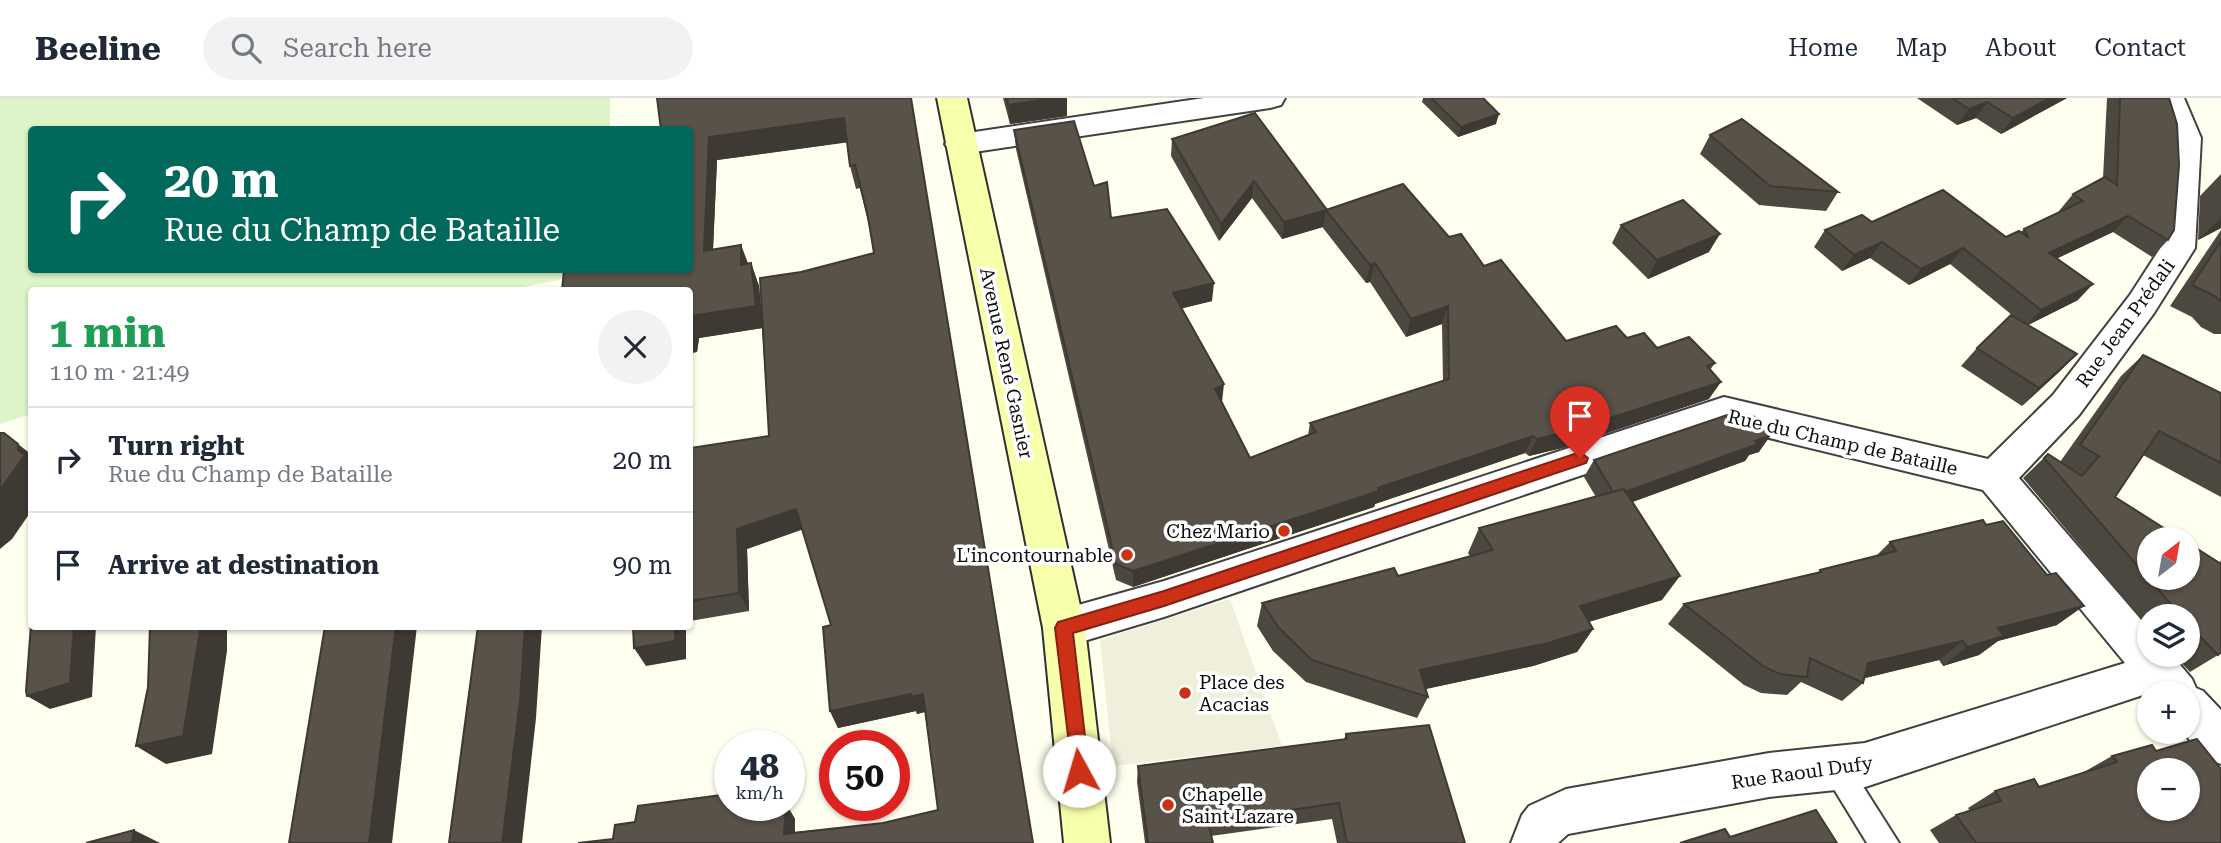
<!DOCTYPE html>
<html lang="en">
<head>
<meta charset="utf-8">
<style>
	:root { --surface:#fff; --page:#f2f2f3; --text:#1f2937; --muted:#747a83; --line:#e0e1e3 }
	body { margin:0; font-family:"Roboto Serif",serif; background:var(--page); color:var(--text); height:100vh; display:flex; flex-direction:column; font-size:26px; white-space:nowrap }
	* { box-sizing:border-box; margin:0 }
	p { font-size:23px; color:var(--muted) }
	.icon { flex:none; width:38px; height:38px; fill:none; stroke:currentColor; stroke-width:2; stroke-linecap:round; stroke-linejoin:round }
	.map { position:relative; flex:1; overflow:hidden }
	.details { position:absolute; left:28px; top:189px; width:665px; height:343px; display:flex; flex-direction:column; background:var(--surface); border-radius:7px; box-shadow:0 2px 5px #0004 }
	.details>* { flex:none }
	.guide { position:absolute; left:28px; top:28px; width:665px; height:147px; border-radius:7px; box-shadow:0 2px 5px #0004; background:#00695c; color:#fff; overflow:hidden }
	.needle { width:46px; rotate:31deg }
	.tools { position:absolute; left:2137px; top:429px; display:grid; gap:14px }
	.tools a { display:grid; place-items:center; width:63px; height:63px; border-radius:50%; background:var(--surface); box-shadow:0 2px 5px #0004; font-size:35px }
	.speed { position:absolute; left:714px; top:632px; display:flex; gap:14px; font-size:35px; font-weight:700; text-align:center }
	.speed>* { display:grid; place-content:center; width:91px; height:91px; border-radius:50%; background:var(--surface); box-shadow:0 2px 5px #0004; line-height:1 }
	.speed small { font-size:18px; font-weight:400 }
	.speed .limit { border:10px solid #d22; background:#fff; color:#111 }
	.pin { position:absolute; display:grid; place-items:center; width:60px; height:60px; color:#fff; margin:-72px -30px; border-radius:50% 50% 50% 0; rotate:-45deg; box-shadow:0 0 7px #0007 }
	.pin .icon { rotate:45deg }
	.me { position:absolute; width:77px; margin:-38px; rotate:354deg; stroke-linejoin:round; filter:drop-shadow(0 0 5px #0008) }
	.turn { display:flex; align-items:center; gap:24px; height:147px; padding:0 21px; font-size:32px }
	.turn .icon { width:91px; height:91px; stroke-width:2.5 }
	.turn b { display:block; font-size:49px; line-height:60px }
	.round { display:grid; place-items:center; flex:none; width:74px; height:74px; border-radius:37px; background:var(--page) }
	.summary { display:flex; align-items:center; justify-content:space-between; height:119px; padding:0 21px }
	h1 { font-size:42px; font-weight:700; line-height:52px; color:#1e9e55 }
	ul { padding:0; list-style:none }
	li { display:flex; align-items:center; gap:21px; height:105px; padding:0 21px; border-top:2px solid var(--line) }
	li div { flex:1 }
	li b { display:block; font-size:26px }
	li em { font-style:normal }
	header { display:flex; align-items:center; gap:42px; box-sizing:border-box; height:98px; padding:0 35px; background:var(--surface); border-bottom:2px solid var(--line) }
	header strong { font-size:33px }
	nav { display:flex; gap:38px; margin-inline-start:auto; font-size:24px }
	.search { width:490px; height:63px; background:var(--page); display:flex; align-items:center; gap:18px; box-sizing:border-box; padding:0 24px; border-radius:38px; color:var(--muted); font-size:26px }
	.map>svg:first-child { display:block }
	.pitch { fill:#dcf4c7 }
	.plaza { fill:#f0efdc }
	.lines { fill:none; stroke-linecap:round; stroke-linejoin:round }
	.service-casing { stroke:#414141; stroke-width:4 }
	.minor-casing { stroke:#414141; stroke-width:4 }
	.secondary-casing { stroke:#303030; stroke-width:4 }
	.service { fill:#fff; fill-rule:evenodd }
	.minor { fill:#fff; fill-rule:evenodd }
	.secondary { fill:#f8ffaa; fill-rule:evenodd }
	.wall { fill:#4c473f; fill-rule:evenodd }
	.shaded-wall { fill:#3e3933 }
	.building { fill:#585249; stroke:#3e3933; stroke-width:2; fill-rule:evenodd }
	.route { fill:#cc3118; stroke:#852010; stroke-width:2 }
	.poi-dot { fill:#cc3118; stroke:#fff; stroke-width:2.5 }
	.labels { text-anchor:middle; stroke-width:7; stroke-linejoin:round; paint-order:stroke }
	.street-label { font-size:19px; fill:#0e0e0e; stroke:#fff }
	.poi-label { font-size:19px; fill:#0e0e0e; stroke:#fff; text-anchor:end }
</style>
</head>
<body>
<header>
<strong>Beeline</strong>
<div class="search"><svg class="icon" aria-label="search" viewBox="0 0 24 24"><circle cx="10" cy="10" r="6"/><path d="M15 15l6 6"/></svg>Search here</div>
<nav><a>Home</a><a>Map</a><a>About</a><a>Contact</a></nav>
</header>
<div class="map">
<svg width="2221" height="745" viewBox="0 0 2221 745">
	<rect width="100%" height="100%" fill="#ffffef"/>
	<path class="pitch" d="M0 0H610V31L32 32V172H606L509 192H32L31 316 0 326Z"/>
	<path class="plaza" d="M1230 501 1282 648 1113 668 1100 542Z"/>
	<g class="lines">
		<defs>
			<path id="service" d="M1835 656 1845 660 1899 745H1867L1821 670 1825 660Z"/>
			<path id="minor" d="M1204 0H1285L1281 7 1270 10 961 56 950 53 945 46 950 39 961 36Z
				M2154 0H2184L2201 40 2195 150 2154 215 2079 317 2019 380 2149 531V556H2171L2192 581 2196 590 2203 593 2221 612V666L2205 660 2183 634H2188V595H2149L1865 689 1769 699 1568 736 1558 745H1511L1522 717 1529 708 1566 691 1769 655 1865 645 2125 565 1983 392 1724 329 1164 519 1064 549 1049 543 1043 530 1049 517 1064 511 1164 483 1724 299 1988 361 2053 297 2130 197 2161 149 2169 40Z"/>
			<path id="secondary" d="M937 0H967L1085 530 1110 745H1064L1043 530Z"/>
		</defs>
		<use href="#service" class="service-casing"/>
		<use href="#minor" class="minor-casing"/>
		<use href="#secondary" class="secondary-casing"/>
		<use href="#service" class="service"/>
		<use href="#minor" class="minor"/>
		<use href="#secondary" class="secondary"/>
	</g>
	<path class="wall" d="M911 0 1033 745 613 741 781 707H787L795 721V734L883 725 938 712 925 614 917 616 916 613 838 630 830 613 831 527 802 431 747 451 749 513 690 523V350L769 338 762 230 699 240 697 254 690 255V32ZM847 44 850 68 856 91 860 90 869 128 874 155 801 174 761 208 759 188 751 165H748L741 147 713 151 717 62Z
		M1003 0H1067V18L1010 26Z
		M1423 0H1483L1496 26 1458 39 1422 4Z
		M1917 0H2067L2001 36 1976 20 1957 27Z
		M2107 0H2169L2168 142 2152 159 2113 134 2057 160 2078 202 2028 227 2077 256 2059 274 2022 308 1961 268 1977 250 2018 222 1950 166 1909 187 1870 160 1842 173 1814 149 1825 132 1872 124 2006 139 2021 134 2024 131 2060 114 2059 113 2073 96 2103 80Z
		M1014 32 1094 88 1111 120 1212 203 1182 210 1222 304H1221L1250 360 1308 337 1310 325 1443 283 1442 226 1406 239 1370 184 1366 185 1323 130V129L1282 141 1252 100 1219 143 1171 58 1172 41 1327 112 1449 139 1484 168 1566 243 1627 240 1657 250 1715 265 1710 272 1709 301 1562 350 1529 358 1525 355 1375 406 1374 409 1133 489 1116 482 1016 51Z
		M1710 37 1838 94 1826 113 1759 107 1700 56Z
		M2221 76V130L2198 142 2200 98Z
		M1621 127 1709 154 1648 181 1612 145Z
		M2221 132V236H2214L2201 229 2192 219 2170 208Z
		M2143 257 2221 295V399L2143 357 2115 399 2220 465 2221 461V554L2218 557 2190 574 2173 556H2188V518H2149V530L2023 380 2048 356 2060 364 2121 278Z
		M1759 354 1749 357 1745 363 1632 404 1662 502 1589 524 1593 531 1577 554 1533 568 1425 591 1428 599 1417 620 1306 584 1273 553 1257 528 1262 505 1398 478 1470 458 1468 455 1479 430 1596 399 1584 379 1594 362Z
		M1890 444 2057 527 1998 543 1979 557 1943 568 1939 562 1865 580 1863 585 1842 603 1801 584 1787 597 1761 595 1744 587 1668 526 1684 506 1818 475 1820 472 1876 458Z
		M1346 636 1465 745H1337L1332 721 1211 738 1213 745H1145L1137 684 1138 668 1344 641Z
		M2112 658 2221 745H1939L1930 732 1956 717 1970 713 1968 710 1995 693 2039 689 2082 675Z"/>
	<path class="shaded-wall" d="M1056 0H1067V18L1010 26 1008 7Z
		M2050 0H2067L2001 36 2013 20Z
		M1987 4 1976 20 1957 27 1969 11Z
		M1499 16 1496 26 1458 39 1461 29Z
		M844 20 850 44 717 62 712 175 704 153 709 39Z
		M1254 83 1252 100 1219 143 1221 126Z
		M1326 112 1323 129 1282 141 1284 124Z
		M2128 118 2113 134 2035 171 2049 155Z
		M2221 120V130L2198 142Z
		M1720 136 1709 154 1648 181 1657 162Z
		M1882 144 1870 160 1842 173 1854 157Z
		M741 147 749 170 741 167Z
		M1963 150 1950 166 1909 187 1921 171Z
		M751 165 759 188 763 230 699 240 697 254 690 255V218Z
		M1375 165 1370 184 1366 185 1370 167Z
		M1214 185 1212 203 1172 213 1173 195Z
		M2093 186 2078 202 2026 228 2041 212Z
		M1448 208 1442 226 1406 239 1411 221Z
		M2077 256 2059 274 2022 308 2039 290Z
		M1721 284 1709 301 1562 350 1529 358 1537 341Z
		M1224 286 1222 304 1213 308 1215 291Z
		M1771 337 1759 354 1749 357 1745 363 1605 414 1615 397Z
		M1533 338 1525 355 1375 406 1374 409 1133 489V473Z
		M18 346 32 357V412L12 441 0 451V392L18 352Z
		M796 411 804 431 747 451 749 513 739 495 737 431Z
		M1680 478 1662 502 1564 531 1580 508Z
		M2084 508 2057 527 1998 543 1979 557 1943 568 1967 549 1998 530Z
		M74 528H96L92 599 50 611 27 598Z
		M200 528H227V553L212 656 166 666 136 648Z
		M396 528H417L392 745H369Z
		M525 528H542L536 620 522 745H502Z
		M675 528H686V561L646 568 634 550Z
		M1593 531 1577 554 1533 568 1412 594 1420 572Z
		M1963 543 1939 562 1857 582 1868 565Z
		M911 596H923L928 613 917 616 916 613 838 630 830 613Z
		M764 707H775L774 725 764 710Z
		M786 707 795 721 794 745 784 736Z
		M134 732 160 745H132Z"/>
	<path class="building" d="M657 0H911L1033 745H578L613 741 615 727 635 724 638 708 730 696V707H764V710L786 707 784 736 883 725 938 712 923 596 911 599V596L830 613 823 529 831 527 796 411 737 431 739 495 690 503V350L769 338 760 180 801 174 874 155 868 119 855 67 850 68 844 20 709 39 704 153 741 147V167L751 165 756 208 690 218V220V192H562L564 172H690V32H661Z
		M1007 0H1056L1008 7Z
		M1431 0H1483L1499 16 1461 29Z
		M1952 0H2050L2013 20 1987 4 1969 11Z
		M2120 0H2169L2177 26 2179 67 2174 132 2168 142 2128 118 2049 155 2093 186 2041 212 1963 150 1921 171 1882 144 1854 157 1825 132 1862 117 1872 124 1943 92 2006 139 2019 133 2028 139 2024 131 2083 103 2073 96 2105 79 2117 87Z
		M1255 15 1327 112 1284 124 1254 83 1221 126 1172 41Z
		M1742 21 1838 94 1770 88 1710 37Z
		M1074 23 1094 88 1107 84 1111 120 1167 111 1214 185 1173 195 1224 286 1215 291 1250 360 1316 334 1310 325 1449 281 1448 208 1411 221 1375 165 1370 167 1326 112 1403 86 1449 139 1461 136 1484 168 1501 162 1566 243 1616 228 1627 240 1644 235 1657 250 1689 239 1715 265 1707 268 1721 284 1570 333 1537 341 1533 338 1378 390 1379 393 1133 473 1116 466 1014 32Z
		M1683 102 1720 136 1657 162 1621 127Z
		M2221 143V204L2215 198 2192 187Z
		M2011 217 2077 256 2039 290 1977 250Z
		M2143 257 2221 295V365L2159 333 2115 399 2181 441H2149V480H2188V445L2221 466V554L2218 557 2188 526V518H2181L2044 360 2048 356 2082 378 2099 358 2080 347Z
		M1736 314 1755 319 1771 337 1755 343 1758 346 1625 394 1624 391 1613 394 1594 362Z
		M0 335H4L18 346V352L25 357 0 392Z
		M1624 391 1680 478 1580 508 1593 531 1548 545 1420 572 1428 599 1312 562 1279 530 1262 505 1394 470 1398 478 1493 452 1479 430Z
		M1983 422 1986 427 2003 423 2047 477 2056 475 2084 508 1998 530 2004 538 1967 549 1963 543 1868 565 1863 585 1810 560 1807 579 1780 576 1763 568 1684 506 1821 474 1820 472 1896 453 1890 444Z
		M32 513V528H74L70 585 27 598 26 593Z
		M150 528H200V533L183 638 136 648 148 589Z
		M325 528H396L369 745H289Z
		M478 528H525L520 603 502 745H449Z
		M633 528H675V543L634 550Z
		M1429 627 1465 745H1347L1339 705 1208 724 1213 745H1148L1138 668 1347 641 1346 636Z
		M2197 641 2221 671V745H1976L1956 717 2001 703 1995 693 2034 681 2039 689 2117 664 2112 658 2152 647 2156 653ZM2149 672H2188V710H2149Z
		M1816 712 1837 745H1680L1725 731 1730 739Z
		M134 732 132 745H86Z"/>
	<path class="route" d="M1580 354 1588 360 1586 365 1164 508 1073 535 1089 673 1086 679 1079 682 1073 679 1055 530 1058 524 1164 493Z"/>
	<g class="poi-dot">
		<circle cx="1284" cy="433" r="7"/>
		<circle cx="1127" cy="457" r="7"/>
		<circle cx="1185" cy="595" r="7"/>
		<circle cx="1168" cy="707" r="7"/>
	</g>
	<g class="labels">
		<g class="street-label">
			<text transform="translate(2125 225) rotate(-54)" y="7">Rue Jean Prédali</text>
			<text transform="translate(1007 265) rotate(78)" y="7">Avenue René Gasnier</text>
			<text transform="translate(1843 344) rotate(13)" y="7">Rue du Champ de Bataille</text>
			<text transform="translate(1802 674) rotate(-8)" y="7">Rue Raoul Dufy</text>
		</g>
		<g class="poi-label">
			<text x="1270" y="440">Chez Mario</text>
			<text x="1113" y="464">L'incontournable</text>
			<text x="1199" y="591" text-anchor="start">Place des<tspan x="1199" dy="22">Acacias</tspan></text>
			<text x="1182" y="703" text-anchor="start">Chapelle<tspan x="1182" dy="22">Saint Lazare</tspan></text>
		</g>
	</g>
</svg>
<div class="tools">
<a><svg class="needle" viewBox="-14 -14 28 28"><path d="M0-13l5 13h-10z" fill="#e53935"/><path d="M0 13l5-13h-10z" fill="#747a83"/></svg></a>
<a><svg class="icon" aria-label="layers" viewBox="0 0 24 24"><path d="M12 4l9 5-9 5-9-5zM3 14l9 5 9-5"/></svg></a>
<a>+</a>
<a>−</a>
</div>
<div class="speed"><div>48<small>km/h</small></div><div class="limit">50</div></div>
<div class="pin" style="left:1580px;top:360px;background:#d93025"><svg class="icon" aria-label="arrive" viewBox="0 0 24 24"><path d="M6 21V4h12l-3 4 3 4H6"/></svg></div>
<svg class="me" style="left:1079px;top:673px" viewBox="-20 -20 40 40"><circle r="19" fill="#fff"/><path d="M0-13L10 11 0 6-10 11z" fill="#cc3118"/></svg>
<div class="guide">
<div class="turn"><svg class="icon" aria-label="right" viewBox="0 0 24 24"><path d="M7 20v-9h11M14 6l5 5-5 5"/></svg><div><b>20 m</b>Rue du Champ de Bataille</div></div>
</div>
<section class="details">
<div class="summary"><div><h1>1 min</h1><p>110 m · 21:49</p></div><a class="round"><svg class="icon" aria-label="close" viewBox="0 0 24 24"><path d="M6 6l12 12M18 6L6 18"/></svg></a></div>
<ul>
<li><svg class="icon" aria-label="right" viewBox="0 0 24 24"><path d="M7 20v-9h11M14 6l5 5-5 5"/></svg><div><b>Turn right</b><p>Rue du Champ de Bataille</p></div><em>20 m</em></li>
<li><svg class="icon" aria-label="arrive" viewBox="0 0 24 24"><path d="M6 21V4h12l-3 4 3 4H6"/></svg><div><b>Arrive at destination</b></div><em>90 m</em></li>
</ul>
</section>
</div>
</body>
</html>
